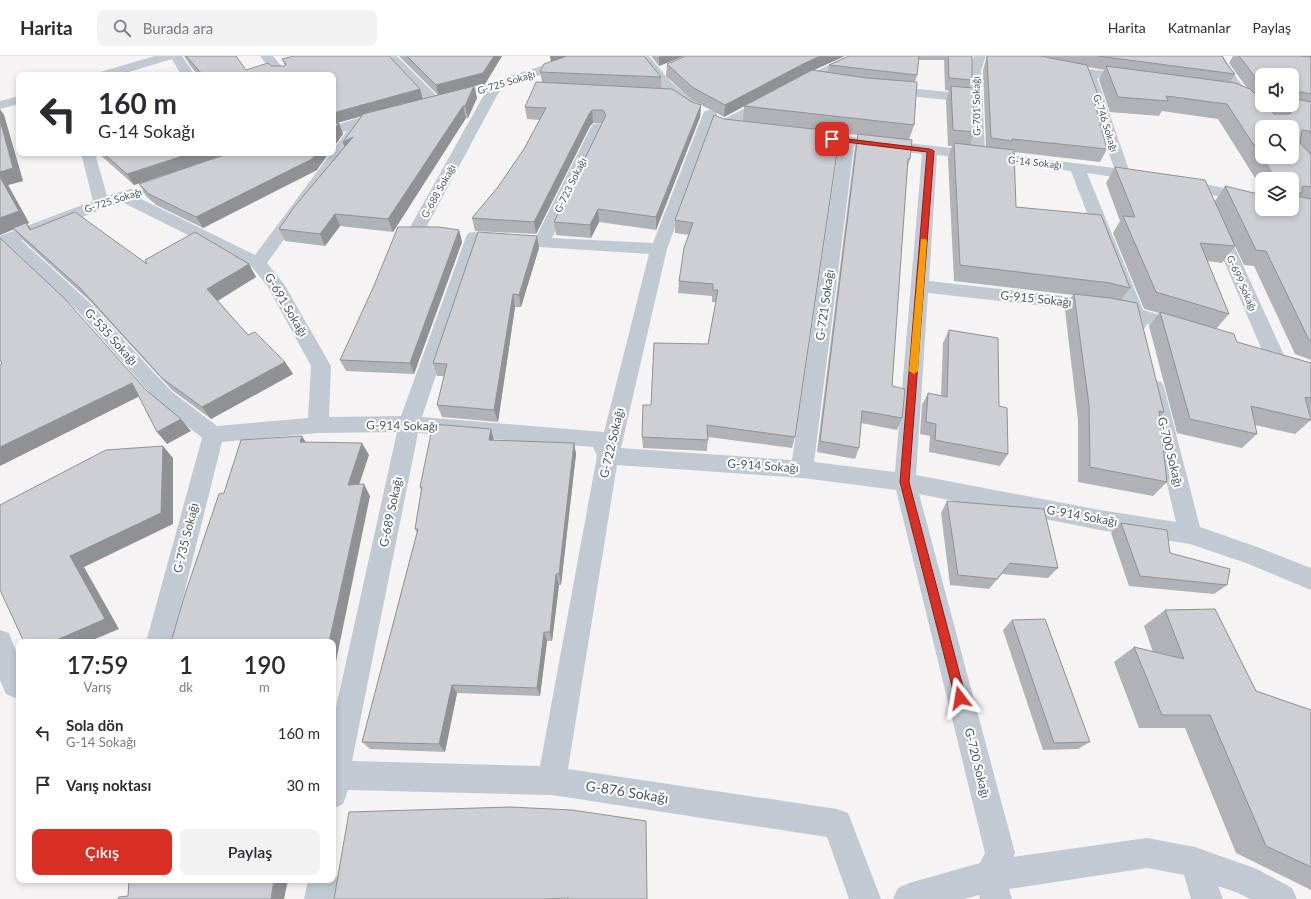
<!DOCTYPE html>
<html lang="tr">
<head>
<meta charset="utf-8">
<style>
	:root { --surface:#fff; --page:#f2f2f3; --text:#2b2b33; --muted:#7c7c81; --line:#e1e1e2; --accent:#d93025 }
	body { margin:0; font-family:Lato,sans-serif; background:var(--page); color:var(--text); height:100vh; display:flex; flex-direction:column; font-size:15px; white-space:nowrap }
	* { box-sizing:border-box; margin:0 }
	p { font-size:13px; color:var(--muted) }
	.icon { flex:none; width:22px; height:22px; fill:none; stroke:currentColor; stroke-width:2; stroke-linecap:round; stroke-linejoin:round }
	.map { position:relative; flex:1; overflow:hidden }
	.panel { position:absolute; left:16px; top:583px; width:320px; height:244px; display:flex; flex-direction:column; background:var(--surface); border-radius:8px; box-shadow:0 2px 6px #0003 }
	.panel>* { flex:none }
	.top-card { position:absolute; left:16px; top:16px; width:320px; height:84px; border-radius:8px; box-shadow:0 2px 6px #0003; background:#fff; color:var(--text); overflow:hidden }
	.buttons { position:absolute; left:1255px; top:12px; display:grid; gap:8px }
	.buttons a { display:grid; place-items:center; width:44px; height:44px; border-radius:8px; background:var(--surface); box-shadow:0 2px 6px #0003; font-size:20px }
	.pin { position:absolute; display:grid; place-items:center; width:34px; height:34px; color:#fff; margin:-17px; border-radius:8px; box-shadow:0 2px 6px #0006 }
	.me { position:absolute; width:44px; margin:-22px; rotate:346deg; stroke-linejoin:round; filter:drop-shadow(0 0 3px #0008) }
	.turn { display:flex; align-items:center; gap:14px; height:84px; padding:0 16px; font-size:18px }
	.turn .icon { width:52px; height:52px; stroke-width:2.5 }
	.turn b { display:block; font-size:28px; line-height:34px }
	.eta { display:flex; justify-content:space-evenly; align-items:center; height:68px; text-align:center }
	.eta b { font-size:24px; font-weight:600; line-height:28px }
	.action { display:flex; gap:8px; margin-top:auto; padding:8px 16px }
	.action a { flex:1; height:46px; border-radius:8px; background:var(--accent); color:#fff; font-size:16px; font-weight:600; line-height:46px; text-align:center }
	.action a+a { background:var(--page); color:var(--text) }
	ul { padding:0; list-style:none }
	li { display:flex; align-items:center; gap:12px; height:52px; padding:0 16px }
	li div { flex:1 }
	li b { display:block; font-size:15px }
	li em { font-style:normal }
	header { display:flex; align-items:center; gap:24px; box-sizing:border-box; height:56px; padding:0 20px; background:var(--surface); border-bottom:1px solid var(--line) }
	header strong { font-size:19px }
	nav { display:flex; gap:22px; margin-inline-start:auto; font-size:14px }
	.search { width:280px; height:36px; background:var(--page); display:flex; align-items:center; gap:10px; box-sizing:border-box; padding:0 14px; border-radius:8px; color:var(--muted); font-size:15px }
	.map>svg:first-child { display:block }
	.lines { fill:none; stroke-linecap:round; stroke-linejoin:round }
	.minor { fill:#c1cad2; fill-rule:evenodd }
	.wall { fill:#b0b2b7; fill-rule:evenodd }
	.shaded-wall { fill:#909195 }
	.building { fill:#cdcfd5; stroke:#909195; fill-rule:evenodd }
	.route { fill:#d93025; stroke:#8d1f18 }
	.slow { fill:#f59e0b }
	.labels { text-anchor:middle; stroke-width:4; stroke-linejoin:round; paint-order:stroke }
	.far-street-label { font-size:10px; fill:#4a5661; stroke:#fff }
	.street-label { font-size:12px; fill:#4a5661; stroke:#fff }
	.near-street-label { font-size:14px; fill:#4a5661; stroke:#fff }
</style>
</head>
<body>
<header>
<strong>Harita</strong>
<div class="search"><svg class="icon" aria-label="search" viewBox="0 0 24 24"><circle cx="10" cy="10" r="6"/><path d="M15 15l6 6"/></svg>Burada ara</div>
<nav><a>Harita</a><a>Katmanlar</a><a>Paylaş</a></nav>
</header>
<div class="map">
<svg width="1311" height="843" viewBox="0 0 1311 843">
	<rect width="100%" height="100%" fill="#f5f3f3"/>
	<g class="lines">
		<path class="minor" d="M155 0H182L195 19H181L172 3 119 19H98L100 16Z
			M260 0H273L289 19H275Z
			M384 0H397L440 43 442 46 440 49H430Z
			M572 0H591L589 3 501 32 427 170 449 173 451 177 449 181 443 182 411 177 409 173 485 37H476L474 34 476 31Z
			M637 0H649L670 25 697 48 699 51 697 54C677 59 647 15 637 0Z
			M848 0H864L862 3 803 32H793L791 29 793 26Z
			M974 0H986L981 14 985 96 1114 112 1083 20 1003 4 999 3 997 0H1022L1089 13 1137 20 1139 23 1137 26 1132 27 1097 22 1129 114 1146 117 1149 120 1146 123 1141 125 1087 117 1143 254 1189 267 1191 272 1189 277 1182 278 1147 268 1145 272 1138 274 1131 272 1127 262 1100 256 928 237 916 419 1100 454 1176 466 1144 331 1147 326 1154 324 1161 326 1164 331 1200 471 1260 492 1311 512V534L1246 507 1190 488 1100 474 919 438 1015 797 1013 801 1147 782 1195 791 1257 813 1292 832 1297 843H1250L1238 837 1218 830 1223 843H1191L1184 819 1147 812 1009 833 1012 843H980L979 839 964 843H893L898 832 909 827 980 807 985 797 896 434 802 422 617 409 568 713 837 753 848 757 881 843H849L827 781 552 739 348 734 343 748 333 753V665L397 376 318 377 222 386 172 586H146L202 382 157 345 77 254 6 189 0 188V180L93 145 81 97H95L107 140 137 131 143 133 145 136 143 139 137 141 255 199 331 97H333V94L347 75 333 79V70L380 55 385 54 390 55 392 58 390 61 366 69 267 207 284 228 331 310 329 361 401 360 466 181 468 177 474 176 480 177 482 181 422 361 604 376 649 198 507 189 501 188 499 184 501 180 507 179 536 181 591 71 593 68 598 67 603 68 605 71 552 182 653 187 703 58 705 55 710 54 715 55 717 58 667 193 621 392 792 404 839 88 808 84 803 83 801 80 803 77 808 76 970 94 969 46 887 38 882 37 880 34 882 31 887 30 969 38V14ZM854 90 922 98 895 416 814 406ZM937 99 1071 115 1122 249 1100 244 929 225ZM122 146 252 211 268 231 311 310 308 362 217 370 171 335 89 246 21 184ZM418 377 593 391 597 400 540 710 352 705Z
			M1211 0H1223L1238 24 1279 71H1264C1245 49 1223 27 1211 0Z
			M19 40V48L0 53V45Z
			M769 40 774 41 776 44 774 47 728 72 723 73 718 72 716 69 718 66Z
			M1181 123 1262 140V150L1176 131 1173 128 1176 125Z
			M1217 165 1223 167 1225 170 1284 299 1281 304 1274 306 1267 304 1264 299 1209 170 1211 167Z
			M0 574 9 577 19 603V640L15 642 6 638 0 624Z
			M333 813 338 824 336 843H304L308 824H333Z"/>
	</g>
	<path class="wall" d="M184 0H236L246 14 271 10H285L282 3 423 43 438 39 399 0H502L485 28 474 30 477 42 468 62H466L393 176 340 170 325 190 285 185 279 173 344 91 343 86 362 60 337 67H339L343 78 333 92V19H198L192 12Z
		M651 0H684L659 10Z
		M845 0 813 14 828 16 829 9 849 0H972V24L969 31 974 76 970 89 986 91 983 14 987 0H1222L1226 7 1235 18 1230 27 1247 32 1229 7 1233 0H1299L1304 1 1305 0H1311V304L1295 298 1254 210 1244 209 1235 190 1222 207 1207 205 1229 258 1216 273 1237 286 1311 307V360L1310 359 1311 364 1295 378 1255 369 1257 378 1242 392 1177 377 1149 270 1159 257 1144 253 1113 177 1120 165 1106 127 1115 111 1215 145 1225 130 1292 153V123H1262V133L1218 63 1162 55 1159 60 1110 56 1099 24 1104 14 1088 11 1099 42 1095 49 1107 93 1100 106 1014 96 1016 151 1130 232 1121 244 1164 356 1160 361 1167 426 1153 440 1078 426V364L1065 254 1073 239 954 225 948 102 952 90H948L946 45 949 35 945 34 944 4H919L917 19 915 26 914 69 909 84 910 103 907 113 892 330 902 362 897 374 861 367 859 392 855 403 817 396 855 91 858 79 840 77 795 381 792 392 708 381 707 395 643 392 642 381 651 349 708 288 716 246H712V240L678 237 679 225 689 179 675 177V164L724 63 743 65 744 50 724 61 692 44 666 20 667 8ZM1262 19H1292V49H1262L1257 40 1262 41Z
		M540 16 661 21V33L692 46 701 49 700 61 656 174 599 166 591 182 556 179 554 166 602 67H593L590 70 536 178 475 175 472 162 498 131 524 93 540 64 527 63 525 51 542 26Z
		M4 59 23 125 8 129 29 167 27 168 32 174 147 208H249L256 221 218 245 248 279 285 306 293 318 211 363 172 334 90 245 24 185 14 173 0 179Z
		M98 97H230L134 129Z
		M317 114 203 172 156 149 146 140 139 128Z
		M459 174 462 186 414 318 346 315 340 304Z
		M539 192 521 251H515L498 366 442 361 437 349 444 320H437L433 307Z
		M949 274 999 350 1008 398 1000 410 929 396 930 380 920 378 922 349 928 337 941 340 943 287Z
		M491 373 494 384 574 387 576 398 561 529H559L552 585H547L540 640 457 637 445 696 370 693 362 686 417 477 415 473 421 434 420 431Z
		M947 445 1058 512 1048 522 1002 518 989 533 950 529 941 457Z
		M1121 467 1170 497 1227 529 1214 538 1129 530 1111 477Z
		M1165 554 1256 635 1311 654V834L1236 797 1185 672H1139L1114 606 1134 591 1153 596 1144 570Z
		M1012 564 1090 686 1078 693 1043 694 1003 574Z"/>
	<path class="shaded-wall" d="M494 0H502L485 28 474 30 477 42 468 62 465 50 438 39 436 29Z
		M550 0H568L551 6Z
		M659 0H684L659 10Z
		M820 0H845L801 20 724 61 725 49 803 8Z
		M420 33 423 43 333 68V57Z
		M701 49 700 61 656 174V161Z
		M463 50 466 62 393 176 388 163Z
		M0 53 4 59 23 125 8 129 29 167 27 168 36 180 30 174 27 168 0 179Z
		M592 54 593 67 590 70 536 178 534 166 589 58Z
		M339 67 343 78 333 92V75Z
		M353 81 347 98 343 86Z
		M192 97H230L134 129 127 118Z
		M317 97H329L317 114 203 172 196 161Z
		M598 153 599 166 591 182 590 169Z
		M335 158 340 170 325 190 320 178Z
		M459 174 462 186 414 318 410 307Z
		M537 180 539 192 521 251 519 239Z
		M249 208 256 221 215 246 207 233Z
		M513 238 515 251 498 366 494 354Z
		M285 306 293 318 211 363 202 351Z
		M132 327 142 339 0 410V391Z
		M181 363 191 375 167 388 157 376Z
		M491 373 494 385 489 384Z
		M302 380 310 393 300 386Z
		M362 387 369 399 355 441 348 429Z
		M574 387 576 398 561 529 559 518Z
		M163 390 173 402V468L84 511 119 573 88 586H52L70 500Z
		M364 428 370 440 333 620V586H329Z
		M556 518 559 529 552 585 550 576Z
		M544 576 547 585 540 640 537 632Z
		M452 629 457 637 445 696 439 688Z
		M274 824H288L284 843H271Z"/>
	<path class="building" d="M186 0H236L246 14 268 7 271 10H285L286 8 282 3 294 0H389L420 33 333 57V19H203Z
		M407 0H494L483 17 436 29Z
		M567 0H644L661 21 540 16 544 8Z
		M686 0H820L803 8 725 49 692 31 667 8Z
		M849 0H919L917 19 829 9Z
		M948 0H972V24L949 22Z
		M987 0H1040L1087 9 1099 42 1093 41 1107 93 1012 83V85L991 82 987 2Z
		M1098 0H1222L1226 7 1235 18Z
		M1239 0H1299L1310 1 1309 0H1311V38L1301 36H1292V19H1262V28L1260 27Z
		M1106 10 1235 27 1250 33 1262 45V49H1266L1274 58H1289L1291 57 1284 49H1292V42L1311 46V78L1309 75 1302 74 1300 87 1311 99V131L1304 130 1302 131V137H1296L1297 140 1311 143V284H1309L1266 195 1256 194 1225 130 1262 139V153H1292V123H1276L1227 48 1166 40 1168 45 1118 41ZM1262 71H1292V101H1262Z
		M812 14 867 22 917 26 914 69 744 50Z
		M536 26 672 33 692 46 701 49 656 161 598 153 590 169 554 166 606 59 603 54H592L589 58 534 166 472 162 498 131 524 93 546 52 525 51Z
		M474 30 465 50H463L388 163 335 158 320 178 279 173 295 150 353 81 343 86 363 58Z
		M951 30 973 32 974 76 953 74Z
		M714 59 724 63 840 76 795 381 707 369 708 384 642 381 643 349H651L654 287 708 288 718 234H713V228L679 225 684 192 693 167 675 164Z
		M0 64 13 112 0 116Z
		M339 67 333 75V68Z
		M858 78 912 84 910 103H908L892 330 905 333 902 362 862 355 859 392 820 385Z
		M954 87 1014 94 1016 151 1101 159 1130 232 1110 227 960 209Z
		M103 97H192L127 118Z
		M230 97H317L312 103 196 161 149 138 139 128Z
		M1115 111 1205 124 1235 190 1200 187 1229 258 1156 236 1123 160 1135 161Z
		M0 121 19 155 0 162Z
		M75 156 147 208 145 204 195 176 249 208 207 233 248 279 255 276 285 306 202 351 162 322 80 232 13 172 26 167 30 174Z
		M398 171H439L459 174 410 307 340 304 373 232Z
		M478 176 537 180 519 239 513 238 494 354 437 349 447 308 433 307Z
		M0 182 65 243 146 334 181 363 157 376 132 327 0 391V309L2 308 0 303Z
		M1074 238 1110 242 1137 247 1164 356 1159 355 1167 426 1090 411 1089 349Z
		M1160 256 1234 278 1237 286 1311 307V342L1305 341 1311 364 1251 350 1257 378 1190 363Z
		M949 274 998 282 999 350 1007 352 1008 398 935 384 936 368 926 366 928 337 947 341Z
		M433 368 491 373 489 384 574 387 559 518H556L550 576H544L537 632 452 629 439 688 362 686 418 473H415L422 431H420Z
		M302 380 300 386 362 387 348 429 364 428 329 586H171L185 538 219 438 224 437 241 384Z
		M163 390 161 457 70 500 105 563 52 586H24L0 534V449L106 394Z
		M947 445 1044 453 1058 512 1010 507 997 523 958 519Z
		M1121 467 1167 474 1170 497 1230 513 1227 529 1140 520Z
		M1215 553 1256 635 1311 654V811L1266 790 1210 659H1162L1134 591 1184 603 1165 554Z
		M1045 563 1090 686 1054 687 1012 564Z
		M510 751 572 754 646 765 647 843H568V842L544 843H334L349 756Z
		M129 824H274L271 843H118L119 841 128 840Z"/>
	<path class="route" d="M832 81 930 93 934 95 909 426 966 642 964 646 960 648 957 646 955 642 900 426 927 96 829 84V82Z"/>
	<path class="slow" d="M921 183H926L927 185 918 315 914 318 909 315Z"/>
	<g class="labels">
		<g class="far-street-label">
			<text transform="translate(506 26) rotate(-17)" y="4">G-725 Sokağı</text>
			<text transform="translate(976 50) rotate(-91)" y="4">G-701 Sokağı</text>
			<text transform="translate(1106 67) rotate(72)" y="4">G-746 Sokağı</text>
			<text transform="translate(1035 106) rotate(6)" y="4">G-14 Sokağı</text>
			<text transform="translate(570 129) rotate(-64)" y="4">G-723 Sokağı</text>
			<text transform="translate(438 135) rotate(-61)" y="4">G-688 Sokağı</text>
			<text transform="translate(113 144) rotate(-18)" y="4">G-725 Sokağı</text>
			<text transform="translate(1242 227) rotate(66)" y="4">G-699 Sokağı</text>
		</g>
		<g class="street-label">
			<text transform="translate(1036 243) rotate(6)" y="4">G-915 Sokağı</text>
			<text transform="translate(286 249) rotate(59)" y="4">G-691 Sokağı</text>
			<text transform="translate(825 249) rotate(-82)" y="4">G-721 Sokağı</text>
			<text transform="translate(111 281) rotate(48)" y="4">G-535 Sokağı</text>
			<text transform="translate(402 370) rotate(1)" y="4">G-914 Sokağı</text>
			<text transform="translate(612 387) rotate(-77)" y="4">G-722 Sokağı</text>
			<text transform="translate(1170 396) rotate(76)" y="4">G-700 Sokağı</text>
			<text transform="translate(763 410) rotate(4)" y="4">G-914 Sokağı</text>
			<text transform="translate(391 456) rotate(-78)" y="4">G-689 Sokağı</text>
			<text transform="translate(1082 460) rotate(10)" y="4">G-914 Sokağı</text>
			<text transform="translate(186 482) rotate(-76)" y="4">G-735 Sokağı</text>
			<text transform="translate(977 707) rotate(76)" y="4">G-720 Sokağı</text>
		</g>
		<g class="near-street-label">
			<text transform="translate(627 736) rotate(9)" y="5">G-876 Sokağı</text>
		</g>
	</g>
</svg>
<div class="buttons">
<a><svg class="icon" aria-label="sound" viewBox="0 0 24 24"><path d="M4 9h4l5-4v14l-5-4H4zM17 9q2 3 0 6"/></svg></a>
<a><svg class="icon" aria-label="search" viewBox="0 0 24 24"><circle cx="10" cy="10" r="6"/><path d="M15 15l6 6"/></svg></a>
<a><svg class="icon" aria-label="layers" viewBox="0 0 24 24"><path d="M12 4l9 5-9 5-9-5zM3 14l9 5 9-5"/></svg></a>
</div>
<div class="pin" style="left:832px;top:83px;background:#d93025"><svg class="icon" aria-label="arrive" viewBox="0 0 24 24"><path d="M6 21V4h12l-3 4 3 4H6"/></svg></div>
<svg class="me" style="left:960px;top:642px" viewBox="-20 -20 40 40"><path d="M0-17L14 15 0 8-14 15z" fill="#d93025" stroke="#fff" stroke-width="4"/></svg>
<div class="top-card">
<div class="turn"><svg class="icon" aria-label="left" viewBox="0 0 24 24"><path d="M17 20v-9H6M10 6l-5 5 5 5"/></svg><div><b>160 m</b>G-14 Sokağı</div></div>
</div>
<section class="panel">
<div class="eta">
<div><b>17:59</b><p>Varış</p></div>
<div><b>1</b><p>dk</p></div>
<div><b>190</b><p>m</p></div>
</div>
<ul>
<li><svg class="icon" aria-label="left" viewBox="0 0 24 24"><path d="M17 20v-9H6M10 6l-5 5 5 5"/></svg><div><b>Sola dön</b><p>G-14 Sokağı</p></div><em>160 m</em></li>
<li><svg class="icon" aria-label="arrive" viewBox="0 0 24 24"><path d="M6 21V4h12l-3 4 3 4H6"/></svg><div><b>Varış noktası</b></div><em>30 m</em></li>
</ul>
<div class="action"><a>Çıkış</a><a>Paylaş</a></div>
</section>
</div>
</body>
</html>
